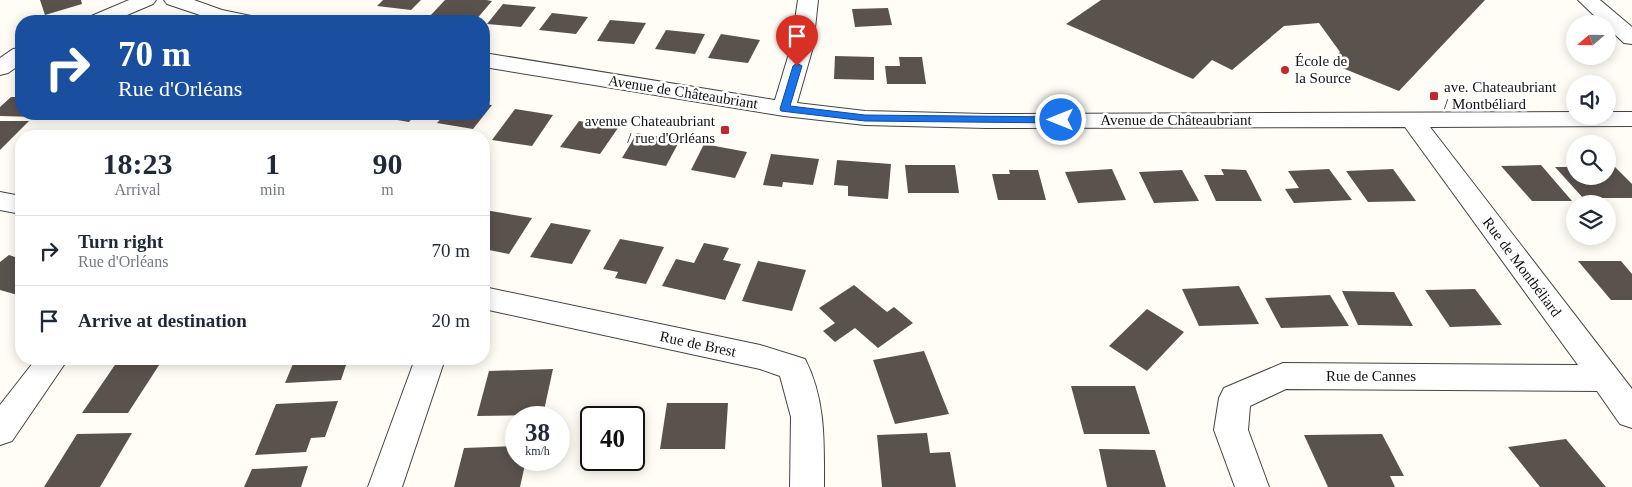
<!DOCTYPE html>
<html lang="en">
<head>
<meta charset="utf-8">
<style>
	:root { --surface:#fff; --page:#f6f6f7; --text:#1f2937; --muted:#747a83; --line:#e0e1e3 }
	body { margin:0; font-family:"Times New Roman",serif; background:var(--page); color:var(--text); height:100vh; display:flex; flex-direction:column; font-size:19px; white-space:nowrap }
	* { box-sizing:border-box; margin:0 }
	p { font-size:16px; color:var(--muted) }
	.icon { flex:none; width:28px; height:28px; fill:none; stroke:currentColor; stroke-width:2; stroke-linecap:round; stroke-linejoin:round }
	.map { position:relative; flex:1; overflow:hidden }
	.sheet { position:absolute; left:15px; top:130px; width:475px; height:235px; display:flex; flex-direction:column; background:var(--surface); border-radius:20px; box-shadow:0 2px 12px #0003 }
	.sheet>* { flex:none }
	.guide { position:absolute; left:15px; top:15px; width:475px; height:105px; border-radius:20px; box-shadow:0 2px 12px #0003; background:#1a4fa0; color:#fff; overflow:hidden }
	.needle { width:32px; rotate:250deg }
	.tools { position:absolute; left:1566px; top:15px; display:grid; gap:10px }
	.tools a { display:grid; place-items:center; width:50px; height:50px; border-radius:50%; background:var(--surface); box-shadow:0 2px 12px #0003; font-size:25px }
	.speed { position:absolute; left:505px; top:406px; display:flex; gap:10px; font-size:25px; font-weight:700; text-align:center }
	.speed>* { display:grid; place-content:center; width:65px; height:65px; border-radius:50%; background:var(--surface); box-shadow:0 2px 12px #0003; line-height:1 }
	.speed small { font-size:12px; font-weight:400 }
	.speed .limit { border:2px solid #111; border-radius:8px; background:#fff; color:#111 }
	.pin { position:absolute; display:grid; place-items:center; width:42px; height:42px; color:#fff; margin:-51px -21px; border-radius:50% 50% 50% 0; rotate:-45deg; box-shadow:0 0 5px #0007 }
	.pin .icon { rotate:45deg }
	.me { position:absolute; width:55px; margin:-28px; rotate:270deg; stroke-linejoin:round; filter:drop-shadow(0 0 4px #0008) }
	.turn { display:flex; align-items:center; gap:18px; height:105px; padding:0 20px; font-size:22px }
	.turn .icon { width:65px; height:65px; stroke-width:2.5 }
	.turn b { display:block; font-size:35px; line-height:42px }
	.eta { display:flex; justify-content:space-evenly; align-items:center; height:85px; text-align:center }
	.eta b { font-size:30px; font-weight:700; line-height:35px }
	ul { padding:0; list-style:none }
	li { display:flex; align-items:center; gap:15px; height:70px; padding:0 20px; border-top:1px solid var(--line) }
	li div { flex:1 }
	li b { display:block; font-size:19px }
	li em { font-style:normal }
	.map>svg:first-child { display:block }
	.building { fill:#5a524d }
	.lines { fill:none; stroke-linecap:round; stroke-linejoin:round }
	.minor-casing { stroke:#444; stroke-width:2 }
	.minor { fill:#fff; fill-rule:evenodd }
	.route { fill:#1a73e8; stroke:#114b97 }
	.poi-dot { fill:#c4262e; stroke:#fff; stroke-width:2 }
	.labels { text-anchor:middle; stroke-width:5; stroke-linejoin:round; paint-order:stroke }
	.poi-label { font-size:15px; fill:#111; stroke:#fff; text-anchor:start }
	.street-label { font-size:15px; fill:#111; stroke:#fff }
</style>
</head>
<body>
<div class="map">
<svg width="1632" height="487" viewBox="0 0 1632 487">
	<rect width="100%" height="100%" fill="#fffdf5"/>
	<path class="building" d="M40 0H81L82 4 45 15Z
		M383 0H421L411 10 377 6Z
		M445 0H486L492 1 475 21 430 16Z
		M1101 0H1485L1399 91 1330 63 1340 52 1319 23 1284 26 1232 70 1212 60 1193 79 1066 24Z
		M503 4 536 7 521 27 487 24Z
		M888 8 892 25 855 27 852 9Z
		M552 13 588 17 576 34 539 30Z
		M610 20 646 23 634 44 597 41Z
		M666 30 705 34 695 54 655 49Z
		M721 34 760 40 748 63 708 58Z
		M835 56 874 57V80L834 79Z
		M899 57H922L926 84H887L885 66H900Z
		M11 97H21V114H39L36 117 0 116V107Z
		M484 104 492 105 473 129 437 123 445 114H484Z
		M515 109 553 115 532 146 492 140Z
		M376 114H416L409 122 374 116Z
		M0 121H29L0 150Z
		M579 121 618 128 600 154 560 147Z
		M637 133 680 140 666 166 622 158Z
		M704 144 747 152 735 178 691 170Z
		M771 154 819 159 813 185 783 182 782 187 763 185Z
		M837 160 891 164 888 199 848 196V186L834 185Z
		M905 165H955L959 193H908Z
		M1541 165 1572 201H1532L1501 166Z
		M1555 167H1575V176H1608V167H1615L1632 184V198H1583Z
		M1112 169 1126 200 1078 203 1065 172Z
		M1221 169 1246 170 1262 201H1216L1204 175H1224Z
		M1329 169 1352 200 1294 203 1285 189 1299 188 1288 171Z
		M1393 169 1416 201 1368 202 1346 171Z
		M1009 170H1038L1046 200H998L992 174H1010Z
		M1182 170 1199 201 1154 203 1139 172Z
		M485 210 532 218 509 254 484 249Z
		M551 223 591 230 572 264 530 257Z
		M620 239 664 247 646 284 615 278 618 272 603 269Z
		M704 243 729 248 723 260 741 264 725 300 662 286 676 259 694 263Z
		M9 255 21 259V296L0 290V262Z
		M758 261 806 270 792 311 742 301Z
		M1578 261H1621L1632 274V300H1611Z
		M854 285 887 312 894 307 913 323 878 348 855 328 835 342 823 331 835 323 819 308Z
		M1239 286 1259 324 1199 326 1182 289Z
		M1475 289 1502 325 1450 327 1425 290Z
		M1342 291 1394 292 1413 326 1358 325Z
		M1330 295 1349 326 1281 328 1265 298Z
		M1147 309 1184 332 1147 371 1109 346Z
		M924 351 949 414 895 424 873 360Z
		M119 359H163L128 413H82Z
		M295 359H348L341 380 285 383Z
		M553 369 543 415 477 416 489 371Z
		M1071 386H1135L1150 434H1084Z
		M338 401 325 437 311 438 306 452 255 455 276 404Z
		M667 403H728L725 449H660Z
		M132 433 100 487H44L77 434Z
		M927 433 930 453 950 452 956 487H882L877 435Z
		M1382 434 1404 476H1390L1395 487H1328L1304 435Z
		M1566 439 1606 487H1540L1508 447Z
		M516 446V460H526L520 487H454L464 448Z
		M1099 449 1155 450 1166 487H1107Z
		M308 466 301 487H244L252 469Z"/>
	<g class="lines">
		<defs>
			<path id="minor" d="M129 0H156L153 4 113 21H86L89 17Z
				M164 0H194L222 10 256 17 259 21H218L167 4Z
				M798 0H818L813 47 797 103 865 111 986 114 1575 112V116H1608V112H1632V126L1430 127 1632 389V428L1620 424 1597 391 1286 389 1250 406 1248 430 1269 487H1235L1214 430 1219 398 1224 388 1283 363 1578 365 1405 127 986 128 865 125 784 116 484 67V53L775 100 791 47Z
				M1578 0H1600L1632 27V44L1624 43 1608 28V24H1603Z
				M21 48V64L8 73 0 75V58L13 49Z
				M0 192 21 196V214L0 210Z
				M484 287 760 345 805 359C826 400 824 443 824 487H790L791 417 780 376 760 369 484 309Z
				M36 359H68L12 441 0 445V405Z
				M415 359H445L402 487H368Z"/>
		</defs>
		<use href="#minor" class="minor-casing"/>
		<use href="#minor" class="minor"/>
	</g>
	<path class="route" d="M797 63 802 66 790 106 865 115 1061 117 1066 120 1061 123 865 121 781 111 780 109 793 66Z"/>
	<g class="poi-dot">
		<circle cx="1285" cy="70" r="5"/>
		<rect x="1429" y="91" width="10" height="10" rx="2.5"/>
		<rect x="720" y="125" width="10" height="10" rx="2.5"/>
	</g>
	<g class="labels">
		<g class="poi-label">
			<text x="1295" y="66">École de<tspan x="1295" dy="17">la Source</tspan></text>
			<text x="1444" y="92">ave. Chateaubriant<tspan x="1444" dy="17">/ Montbéliard</tspan></text>
			<text x="715" y="126" text-anchor="end">avenue Chateaubriant<tspan x="715" dy="17">/ rue d'Orléans</tspan></text>
		</g>
		<g class="street-label">
			<text transform="translate(683 92) rotate(9)" y="5">Avenue de Châteaubriant</text>
			<text x="1176" y="125">Avenue de Châteaubriant</text>
			<text transform="translate(1522 267) rotate(53)" y="5">Rue de Montbéliard</text>
			<text transform="translate(698 344) rotate(12)" y="5">Rue de Brest</text>
			<text x="1371" y="381">Rue de Cannes</text>
		</g>
	</g>
</svg>
<div class="tools">
<a><svg class="needle" viewBox="-14 -14 28 28"><path d="M0-13l5 13h-10z" fill="#e53935"/><path d="M0 13l5-13h-10z" fill="#747a83"/></svg></a>
<a><svg class="icon" aria-label="sound" viewBox="0 0 24 24"><path d="M4 9h4l5-4v14l-5-4H4zM17 9q2 3 0 6"/></svg></a>
<a><svg class="icon" aria-label="search" viewBox="0 0 24 24"><circle cx="10" cy="10" r="6"/><path d="M15 15l6 6"/></svg></a>
<a><svg class="icon" aria-label="layers" viewBox="0 0 24 24"><path d="M12 4l9 5-9 5-9-5zM3 14l9 5 9-5"/></svg></a>
</div>
<div class="speed"><div>38<small>km/h</small></div><div class="limit">40</div></div>
<div class="pin" style="left:797px;top:66px;background:#d93025"><svg class="icon" aria-label="arrive" viewBox="0 0 24 24"><path d="M6 21V4h12l-3 4 3 4H6"/></svg></div>
<svg class="me" style="left:1061px;top:120px" viewBox="-20 -20 40 40"><circle r="17" fill="#1a73e8" stroke="#fff" stroke-width="3"/><path d="M0-11L8 9 0 5-8 9z" fill="#fff"/></svg>
<div class="guide">
<div class="turn"><svg class="icon" aria-label="right" viewBox="0 0 24 24"><path d="M7 20v-9h11M14 6l5 5-5 5"/></svg><div><b>70 m</b>Rue d'Orléans</div></div>
</div>
<section class="sheet">
<div class="eta">
<div><b>18:23</b><p>Arrival</p></div>
<div><b>1</b><p>min</p></div>
<div><b>90</b><p>m</p></div>
</div>
<ul>
<li><svg class="icon" aria-label="right" viewBox="0 0 24 24"><path d="M7 20v-9h11M14 6l5 5-5 5"/></svg><div><b>Turn right</b><p>Rue d'Orléans</p></div><em>70 m</em></li>
<li><svg class="icon" aria-label="arrive" viewBox="0 0 24 24"><path d="M6 21V4h12l-3 4 3 4H6"/></svg><div><b>Arrive at destination</b></div><em>20 m</em></li>
</ul>
</section>
</div>
</body>
</html>
